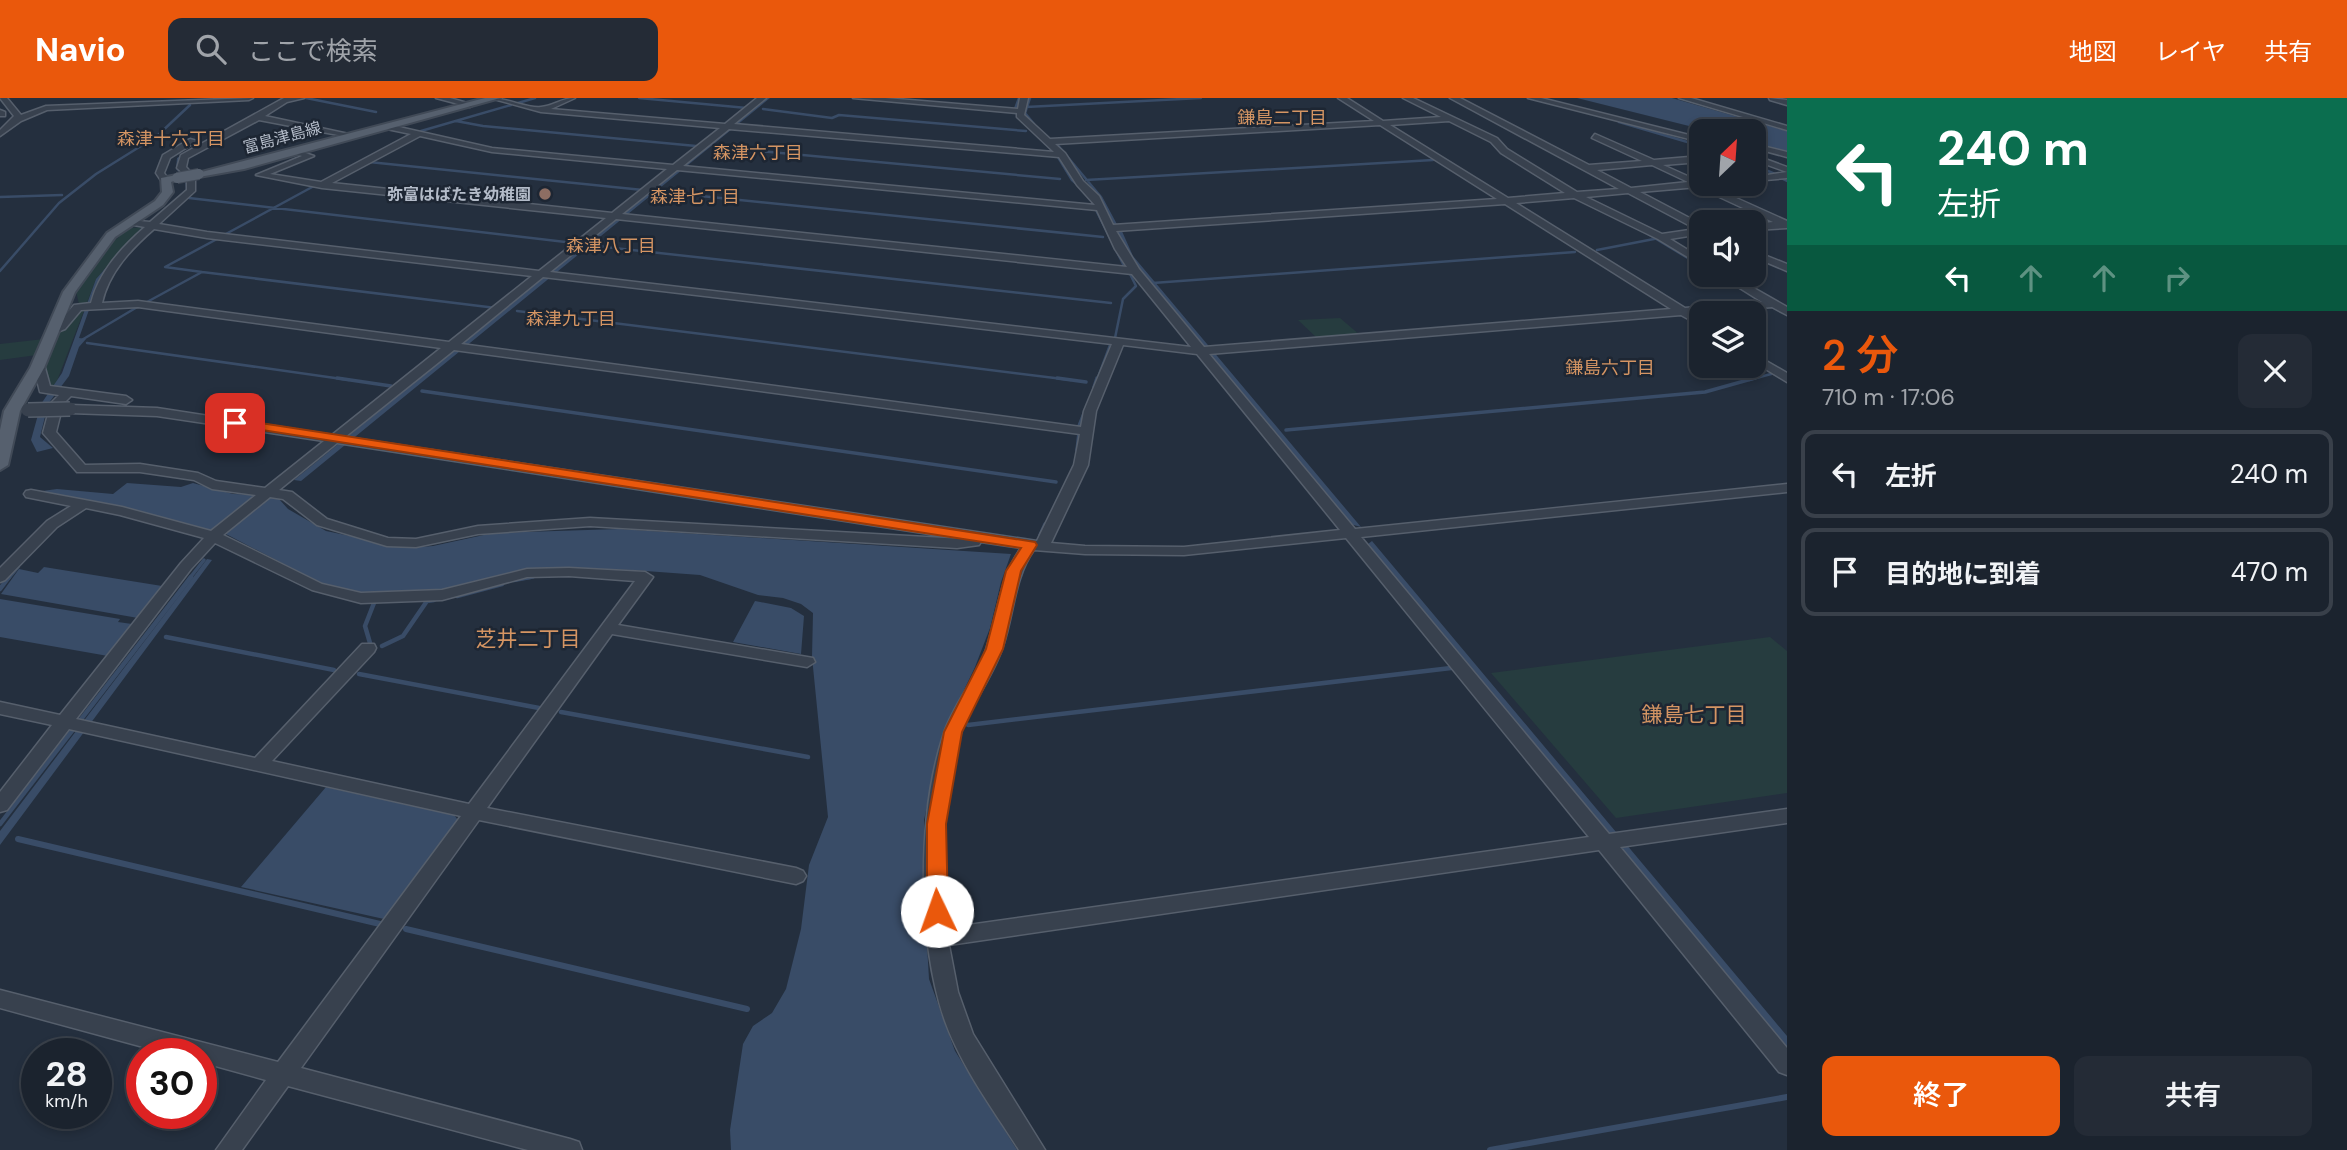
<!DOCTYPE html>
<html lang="ja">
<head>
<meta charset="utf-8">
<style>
	:root { --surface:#1b232e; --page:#242b36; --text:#f1f3f6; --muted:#a0a4aa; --line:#39404a; --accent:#ea580c }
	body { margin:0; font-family:"DM Sans","Noto Sans JP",sans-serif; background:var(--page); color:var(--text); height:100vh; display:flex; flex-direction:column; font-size:26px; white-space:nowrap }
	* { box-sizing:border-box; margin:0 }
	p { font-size:23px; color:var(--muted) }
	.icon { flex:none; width:38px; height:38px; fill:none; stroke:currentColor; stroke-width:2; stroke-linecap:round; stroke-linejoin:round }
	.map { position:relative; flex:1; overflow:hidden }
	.sheet { display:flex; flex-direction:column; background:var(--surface); width:560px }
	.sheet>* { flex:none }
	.top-card { background:#0b6e4f; color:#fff; overflow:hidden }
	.needle { width:46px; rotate:25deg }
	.tools { position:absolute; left:1689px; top:21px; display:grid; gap:14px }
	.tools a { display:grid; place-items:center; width:77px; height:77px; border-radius:14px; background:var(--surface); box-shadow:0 4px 10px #0003,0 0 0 2px var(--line); font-size:35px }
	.speed { position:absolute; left:21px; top:940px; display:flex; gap:14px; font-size:35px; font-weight:700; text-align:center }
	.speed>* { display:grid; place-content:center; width:91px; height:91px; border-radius:50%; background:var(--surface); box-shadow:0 4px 10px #0003,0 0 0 2px var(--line); line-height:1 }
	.speed small { font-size:18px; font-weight:400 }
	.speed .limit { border:10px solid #d22; background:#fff; color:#111 }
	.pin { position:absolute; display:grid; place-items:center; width:60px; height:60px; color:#fff; margin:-30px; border-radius:14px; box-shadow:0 4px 10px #0006 }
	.me { position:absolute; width:77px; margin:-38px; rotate:357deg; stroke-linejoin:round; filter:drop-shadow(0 0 5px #0008) }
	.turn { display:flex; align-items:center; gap:24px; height:147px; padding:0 35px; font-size:32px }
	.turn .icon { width:91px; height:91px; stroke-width:2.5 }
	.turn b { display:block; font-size:49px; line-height:60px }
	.lanes { display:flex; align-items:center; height:66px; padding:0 35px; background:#0003; justify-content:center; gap:35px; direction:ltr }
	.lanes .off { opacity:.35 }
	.round { display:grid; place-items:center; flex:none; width:74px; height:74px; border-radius:14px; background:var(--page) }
	.head { display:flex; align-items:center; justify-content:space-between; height:119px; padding:0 35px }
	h1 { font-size:42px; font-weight:600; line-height:52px; color:var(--accent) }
	.action { display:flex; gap:14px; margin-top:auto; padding:14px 35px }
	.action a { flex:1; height:80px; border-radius:14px; background:var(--accent); color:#fff; font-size:28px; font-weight:600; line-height:80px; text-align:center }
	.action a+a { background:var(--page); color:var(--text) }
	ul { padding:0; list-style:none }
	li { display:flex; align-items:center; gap:21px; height:88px; margin:0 14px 10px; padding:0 21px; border:4px solid var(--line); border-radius:14px }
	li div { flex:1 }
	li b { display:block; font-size:26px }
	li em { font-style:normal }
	header { display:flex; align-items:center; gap:42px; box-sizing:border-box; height:98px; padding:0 35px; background:var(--accent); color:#fff }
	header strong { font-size:33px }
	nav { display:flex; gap:38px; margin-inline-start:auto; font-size:24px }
	.search { width:490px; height:63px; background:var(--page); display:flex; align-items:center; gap:18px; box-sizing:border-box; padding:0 24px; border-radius:14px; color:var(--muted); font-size:26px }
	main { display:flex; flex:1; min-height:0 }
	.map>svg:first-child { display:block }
	.green { fill:#263c3f }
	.water { fill:#394c67 }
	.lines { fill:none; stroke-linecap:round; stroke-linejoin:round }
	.stream-far3 { stroke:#394c67; stroke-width:2.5 }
	.stream-far2 { stroke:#394c67; stroke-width:3.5 }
	.stream-far1 { stroke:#394c67; stroke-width:4.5 }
	.stream { stroke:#394c67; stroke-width:6 }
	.minor-casing { stroke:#565f6c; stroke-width:3 }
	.major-casing { stroke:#414a57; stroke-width:4 }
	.minor { fill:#38414e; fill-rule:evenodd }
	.major { fill:#56606e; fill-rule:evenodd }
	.minor-bridge-casing { stroke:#565f6c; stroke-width:16; stroke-linecap:butt }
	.major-bridge-casing { stroke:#414a57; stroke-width:12; stroke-linecap:butt }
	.minor-bridge { stroke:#38414e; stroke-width:13 }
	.major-bridge { stroke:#56606e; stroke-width:10 }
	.route { fill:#ea580c; stroke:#983908; stroke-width:2 }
	.education-dot { fill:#8d6e63; stroke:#1d2633; stroke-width:2.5 }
	.labels { text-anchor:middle; stroke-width:5; stroke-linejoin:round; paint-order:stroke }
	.far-street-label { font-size:16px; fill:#b4bcc9; stroke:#1d2633 }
	.far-poi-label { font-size:16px; font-weight:bold; fill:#b4bcc9; stroke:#1d2633; text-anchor:end }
	.far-neighbourhood-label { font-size:18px; fill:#d59563; stroke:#1d2633 }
	.neighbourhood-label { font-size:21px; fill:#d59563; stroke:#1d2633 }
</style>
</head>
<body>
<header>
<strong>Navio</strong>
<div class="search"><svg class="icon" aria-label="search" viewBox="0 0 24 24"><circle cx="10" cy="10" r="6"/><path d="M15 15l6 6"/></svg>ここで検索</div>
<nav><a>地図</a><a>レイヤ</a><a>共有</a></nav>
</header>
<main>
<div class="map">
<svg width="1787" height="1052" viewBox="0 0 1787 1052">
	<rect width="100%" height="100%" fill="#242f3e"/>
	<path class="green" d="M142 129 96 181 86 207 79 206 76 193 111 145 119 139V135L131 130Z
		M85 210 55 288H47L43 266 56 237 80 211Z
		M1340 220 1360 237 1317 240 1298 222Z
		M44 241 37 257 0 262V246Z
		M1770 539 1787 553V695L1616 720 1491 575Z"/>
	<path class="water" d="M765 0H770L301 383 294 382Z
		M1577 0H1672L1787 33V55L1754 46V33H1709Z
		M277 4 182 59 188 80V93L128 147 100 181 79 240 86 241 79 249 69 278 48 306 40 339 53 350 37 354 31 342 41 306 62 275 96 181 143 128 186 94 185 80 176 71 177 60Z
		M1116 131H1121L1133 158 1361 429 1350 426 1140 172 1131 161Z
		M127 385 181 389 193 385 233 396 261 397 279 401 288 411 326 433 408 450 433 448 493 435 619 431 1011 456 1001 484 990 530 975 569 942 638 924 722 925 813 929 881 955 953 1017 1052H731L730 1032 743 946 753 928 772 915 786 891 801 831 809 767 828 719 812 559 813 515 801 506 783 500 758 497 700 477 632 472 569 471 443 493 365 497 322 486 226 436 103 405 82 404 35 394 57 391 113 396Z
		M1372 443 1787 938V955L1391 478 1368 446Z
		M207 461 212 462 0 747V733Z
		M44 469 162 488 138 520 1 496 19 471 38 475Z
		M0 501 120 521 118 524 132 526 108 558 0 539Z
		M755 503 791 510 804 518 801 556 733 544Z
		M326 689 454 717 458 722 384 821 241 789Z"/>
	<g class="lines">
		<path class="stream-far3" d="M306 0 376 14
			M639 0 747 10
			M1030 0 1025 15 1034 26
			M518 5 535 0
			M1026 9 1201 0
			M763 11 832 20 839 17 1026 33
			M1015 11 1019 0
			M1015 14 1046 46
			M456 23 483 28 696 48
			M1619 24 1701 48
			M421 33 511 7
			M1489 42 1502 55
			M1056 45 1101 99 1116 127
			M716 49 1060 81
			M1058 59 1072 82 1080 89
			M365 61 397 44
			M369 64 643 92
			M1754 67 1775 76
			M1533 75 1564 94
			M1783 81 1787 83
			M1086 82 1433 62
			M662 94 1103 139
			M0 99 62 97
			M189 100 574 145
			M1096 112 1125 170
			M1648 136 1701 168
			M224 137 314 88
			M596 148 1111 205
			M1597 152 1654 141
			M0 173 59 105 96 76 157 38 190 7
			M202 174 496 210
			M1716 177 1740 190
			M1153 185 1575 154
			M147 204 202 174 165 169 217 141
			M517 213 1071 282
			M1115 240 1123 201 1136 188 1130 176
			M80 243 139 208
			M87 245 349 282
			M1097 282 1110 247
			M1749 282 1771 276"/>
		<path class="stream-far2" d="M337 280 391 288
			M1057 280 1086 284
			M1094 289 1097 280
			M422 293 1056 384
			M1079 328 1085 313
			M1286 332 1705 294 1755 280
			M1077 352 1079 335
			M1040 437 1045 426
			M8 481 18 469
			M189 481 204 462
			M519 481 533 479"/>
		<path class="stream-far1" d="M514 482 530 479
			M0 491 9 479
			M457 498 502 486
			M166 539 334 572
			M370 545 365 528 374 505
			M382 548 403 538 427 503 434 502
			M359 576 539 610
			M561 614 808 659
			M965 625 968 627 1451 570
			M0 726 191 479"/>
		<path class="stream" d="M18 741 380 826
			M406 831 747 911
			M1490 1052 1787 999"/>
		<defs>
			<path id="minor" d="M0 0H7L21 17 46 8 253 0 249 2 47 12 21 23 0 38V32L14 18Z
				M284 0H304L287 4 265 18 358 38 354 40 259 22 188 60 186 69 195 79V93L159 126 207 134 539 173 606 120 322 90 256 77 302 58 292 54 296 52 314 58 270 76 321 84 411 36 387 31 390 27 492 50 673 67 720 30 541 14 490 0C507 0 528 11 541 9 553 8 562 0 575 0L551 11 725 26 757 0H766L734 26 1054 54 1017 19V15L853 0H885L1018 11 1020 0H1028L1024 17 1050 41 1374 23 1338 0H1347L1383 23 1441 19 1403 0H1413L1497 40 1507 51 1577 94 1619 91 1450 0H1460L1589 67 1642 63 1592 40 1595 36 1654 62 1701 58V64L1663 67 1787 123V130L1754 132V126L1773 124 1698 89 1640 94 1701 126V136L1670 141 1701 160V167L1658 141 1574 100 1516 105 1685 210 1762 204 1719 177H1731L1787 209V217L1772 209 1694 216 1701 220V228L1681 217 1209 256 1355 431 1787 386V394L1361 439 1609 736 1787 711V725L1620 749 1787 950V977L1779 974 1599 752 949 847 958 894 973 936 1045 1052H1019C993 1011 962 970 945 923 917 843 917 716 944 635 953 608 972 586 983 560 998 523 997 483 1021 450L981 444 979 447 957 450 590 428 478 436 416 449 387 448 317 427 283 401 270 399 223 437 322 486 361 495 442 492 527 471 569 470 645 474 653 479 618 527 813 560 815 564 807 569 612 536 487 710 796 770 803 773 806 778 803 783 796 786 479 722 301 970 570 1041 579 1044 582 1052H528L288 988 242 1052H216L266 982 201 964V956H169L0 910V892L278 964 461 718 69 631 7 712 0 714V694L52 627 0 616V604L60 617 181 465 204 440 120 417 86 410 57 429 5 482 0 484V470L47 423 71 408 26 399 24 396 26 393 31 392 122 409 211 433 256 397 212 391 194 382 140 374H77L43 335 51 305 59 297 40 294 35 274 31 270 33 268 45 270 50 288 126 298 132 302 126 306 71 298 63 306 56 334 85 367 140 366 198 375 216 383 265 390 324 343 157 318 70 315 64 311 70 307 157 310 332 337 441 250 138 209 81 212 65 231 52 236 46 233 57 227 74 207 91 205C99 174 121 150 145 129L128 126V122L150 124 187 92V79L177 70 181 57ZM1449 23 1491 44 1501 55 1565 95 1508 100 1390 27ZM1380 27 1497 101 1113 127 1099 98 1083 83 1065 55 1055 46ZM729 31 1059 59 1077 87 1095 107 683 68ZM420 38 492 54 667 71 612 115 332 85ZM1652 67 1688 84 1631 90 1597 72ZM677 72 1097 112 1115 151 1127 169 622 116ZM1628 95 1696 131 1662 136 1586 99ZM1505 106 1671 211 1204 249 1139 171 1116 133ZM616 121 1132 176 1191 249 550 174ZM154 131 207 140 532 178 449 244 138 203 102 205C109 174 131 151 154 131ZM543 179 1112 246 1084 313 1081 329 461 246ZM1123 247 1197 256 1340 432 1184 449 1085 448 1051 445 1088 367 1096 313ZM454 252 1080 336 1074 367 1037 443 345 339ZM337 345 962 441 590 420 478 428 416 441 388 440 327 421 292 394 279 392ZM1346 440 1589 739 947 830C940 770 942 687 963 629 974 601 994 577 1003 548 1014 516 1014 480 1034 452L1085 456 1184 457ZM215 445 312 492 361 505 442 502 527 479 569 478 635 483 469 706 272 663 374 554 376 550 374 546H362L255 660 76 621 191 471Z
				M436 0H450L474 7 470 9Z
				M1528 0H1541L1701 40V44Z
				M1679 0H1691L1787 28V32Z
				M1769 0 1787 2V7L1770 2Z
				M0 12 5 14V18H0Z
				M190 41 197 43 170 60 164 75 169 82 162 84 156 75 163 57Z
				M1754 46 1787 54V59L1754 50Z
				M1754 57 1787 69V80L1754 83V79L1787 74 1754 62Z
				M1754 153 1787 166V173L1754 159Z
				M1754 256 1787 275V284L1754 264Z"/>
			<path id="major" d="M485 0H500L244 71 199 79 194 76Z
				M177 77 182 80 171 84 173 94 163 107 115 139 75 194 44 270 20 313 8 367 0 372V332L4 313 30 270 63 194 107 135 155 103 162 94 161 80Z"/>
		</defs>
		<use href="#minor" class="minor-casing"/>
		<use href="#major" class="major-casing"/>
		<use href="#minor" class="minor"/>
		<use href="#major" class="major"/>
		<defs>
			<path id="minor-bridge" d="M28 312 70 311"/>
			<path id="major-bridge" d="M177 80 199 76"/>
		</defs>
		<use href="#minor-bridge" class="minor-bridge-casing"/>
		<use href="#major-bridge" class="major-bridge-casing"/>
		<use href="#minor-bridge" class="minor-bridge"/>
		<use href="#major-bridge" class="major-bridge"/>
	</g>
	<path class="route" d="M235 321 1035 444 1037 447 1021 473 1003 551 962 634 946 726 948 813 945 819 937 821 930 819 927 813V726L944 634 986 551 1006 473 1021 450 230 327V322Z"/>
	<circle class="education-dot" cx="545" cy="96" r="7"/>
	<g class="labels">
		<g class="far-street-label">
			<text transform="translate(282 39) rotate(-15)" y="6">富島津島線</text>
		</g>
		<g class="far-poi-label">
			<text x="531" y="102">弥富はばたき幼稚園</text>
		</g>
		<g class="far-neighbourhood-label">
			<text x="1282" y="26">鎌島二丁目</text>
			<text x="171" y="47">森津十六丁目</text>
			<text x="758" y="61">森津六丁目</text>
			<text x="695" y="105">森津七丁目</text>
			<text x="611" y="154">森津八丁目</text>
			<text x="571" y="227">森津九丁目</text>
			<text x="1610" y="276">鎌島六丁目</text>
		</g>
		<g class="neighbourhood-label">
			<text x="528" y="548">芝井二丁目</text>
			<text x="1694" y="624">鎌島七丁目</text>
		</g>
	</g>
</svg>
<div class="tools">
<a><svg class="needle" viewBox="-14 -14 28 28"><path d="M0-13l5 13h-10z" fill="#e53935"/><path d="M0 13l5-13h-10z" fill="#a0a4aa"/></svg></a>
<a><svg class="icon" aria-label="sound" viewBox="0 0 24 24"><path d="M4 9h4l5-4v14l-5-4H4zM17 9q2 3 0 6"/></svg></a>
<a><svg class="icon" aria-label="layers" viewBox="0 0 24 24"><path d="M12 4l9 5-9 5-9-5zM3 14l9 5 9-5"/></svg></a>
</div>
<div class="speed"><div>28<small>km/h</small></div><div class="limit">30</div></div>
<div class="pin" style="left:235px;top:325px;background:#d93025"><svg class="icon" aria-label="arrive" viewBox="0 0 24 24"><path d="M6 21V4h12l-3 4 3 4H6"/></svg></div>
<svg class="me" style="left:937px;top:813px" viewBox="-20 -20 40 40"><circle r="19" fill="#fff"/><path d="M0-13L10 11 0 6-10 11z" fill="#ea580c"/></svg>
</div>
<section class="sheet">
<div class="top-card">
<div class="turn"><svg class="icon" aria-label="left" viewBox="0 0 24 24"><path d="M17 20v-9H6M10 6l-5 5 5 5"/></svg><div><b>240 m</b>左折</div></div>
<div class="lanes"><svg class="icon" aria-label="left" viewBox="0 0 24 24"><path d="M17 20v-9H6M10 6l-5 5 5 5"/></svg><svg class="icon off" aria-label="ahead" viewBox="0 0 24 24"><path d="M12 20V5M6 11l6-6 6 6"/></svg><svg class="icon off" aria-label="ahead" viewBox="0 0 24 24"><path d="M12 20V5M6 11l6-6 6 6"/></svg><svg class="icon off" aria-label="right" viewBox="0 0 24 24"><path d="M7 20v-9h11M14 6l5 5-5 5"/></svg></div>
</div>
<div class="head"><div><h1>2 分</h1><p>710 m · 17:06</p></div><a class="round"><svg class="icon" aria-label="close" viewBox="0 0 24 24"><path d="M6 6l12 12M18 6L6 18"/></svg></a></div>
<ul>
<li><svg class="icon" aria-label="left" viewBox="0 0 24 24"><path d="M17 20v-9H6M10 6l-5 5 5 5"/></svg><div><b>左折</b></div><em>240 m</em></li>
<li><svg class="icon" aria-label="arrive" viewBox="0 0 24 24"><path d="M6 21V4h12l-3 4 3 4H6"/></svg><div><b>目的地に到着</b></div><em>470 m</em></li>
</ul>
<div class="action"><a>終了</a><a>共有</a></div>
</section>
</main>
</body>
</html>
